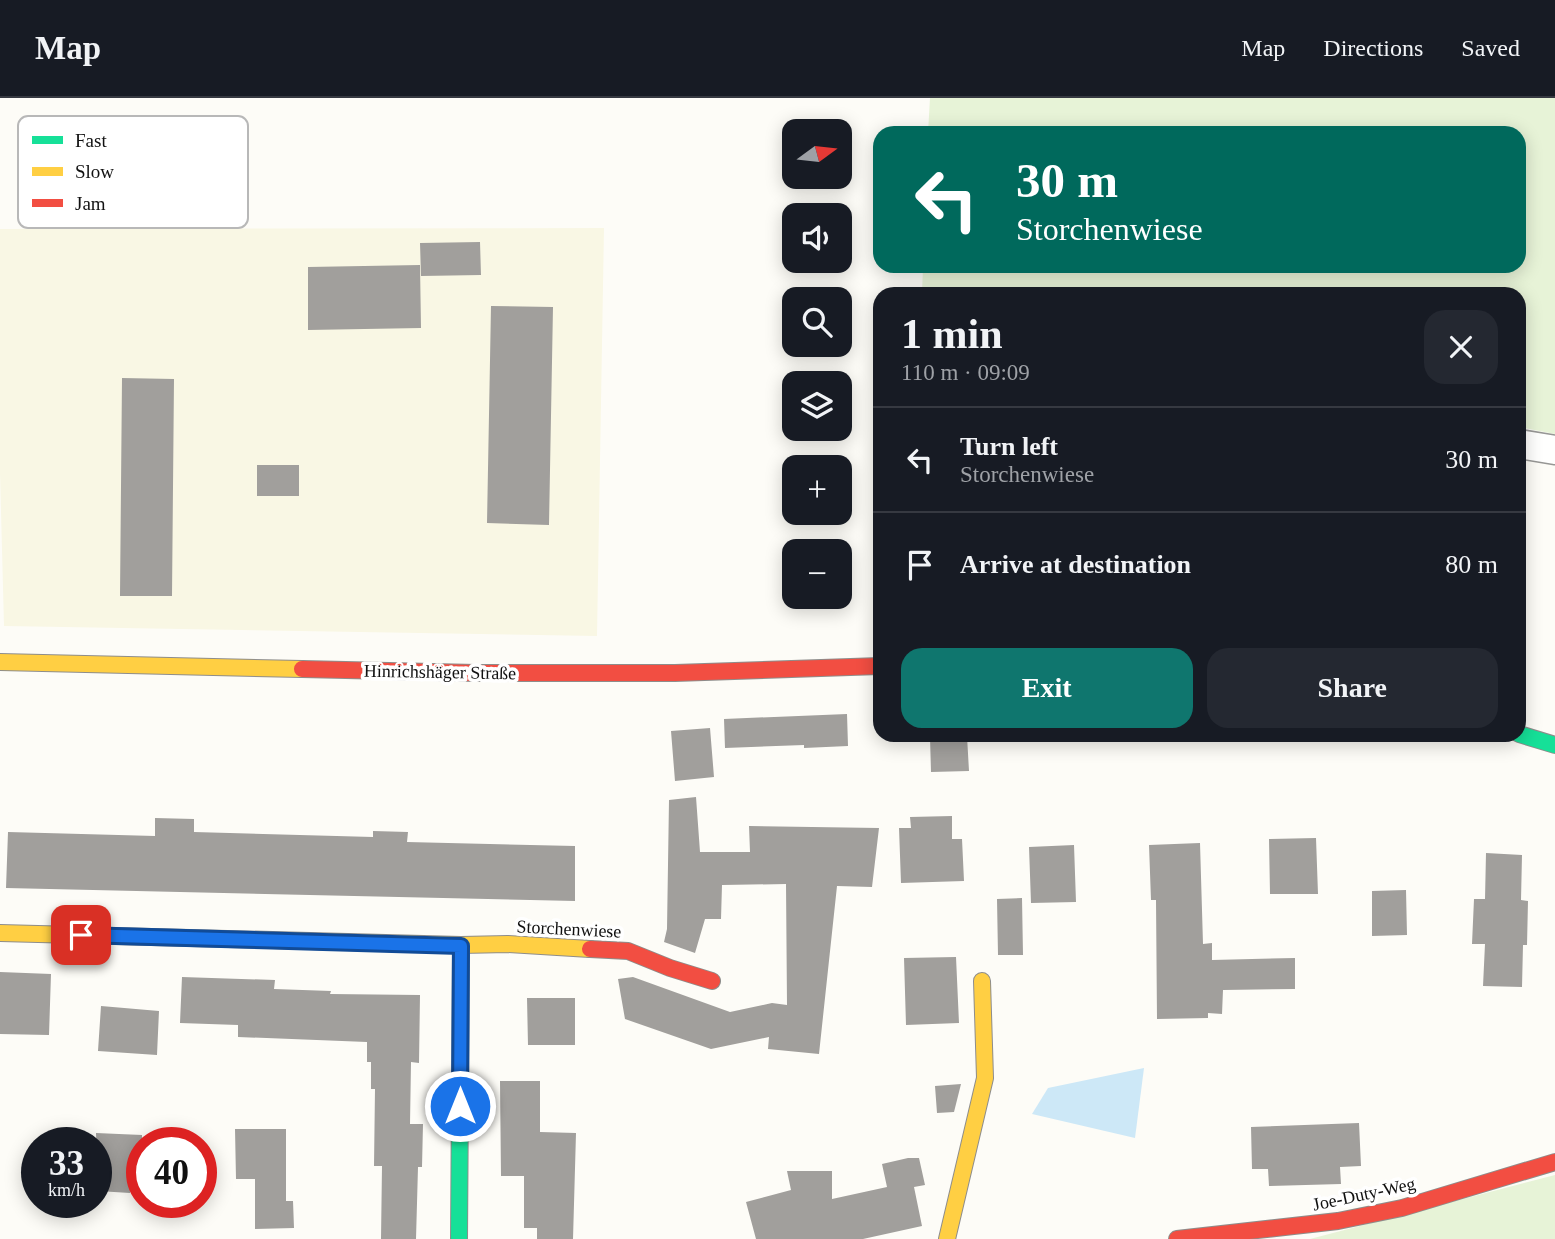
<!DOCTYPE html>
<html lang="en">
<head>
<meta charset="utf-8">
<style>
	:root { --surface:#171b24; --page:#242831; --text:#f1f3f6; --muted:#9ea1a6; --line:#363941; --accent:#0f766e }
	body { margin:0; font-family:Georgia,serif; background:var(--page); color:var(--text); height:100vh; display:flex; flex-direction:column; font-size:26px; white-space:nowrap }
	* { box-sizing:border-box; margin:0 }
	p { font-size:23px; color:var(--muted) }
	.icon { flex:none; width:38px; height:38px; fill:none; stroke:currentColor; stroke-width:2; stroke-linecap:round; stroke-linejoin:round }
	.map { position:relative; flex:1; overflow:hidden }
	.sheet { position:absolute; left:873px; top:189px; width:653px; height:455px; display:flex; flex-direction:column; background:var(--surface); border-radius:21px; box-shadow:0 4px 18px #0003 }
	.sheet>* { flex:none }
	.guide { position:absolute; left:873px; top:28px; width:653px; height:147px; border-radius:21px; box-shadow:0 4px 18px #0003; background:#00695c; color:#fff; overflow:hidden }
	.needle { width:46px; rotate:75deg }
	.fabs { position:absolute; left:782px; top:21px; display:grid; gap:14px }
	.fabs a { display:grid; place-items:center; width:70px; height:70px; border-radius:14px; background:var(--surface); box-shadow:0 4px 18px #0003; font-size:35px }
	.speed { position:absolute; left:21px; top:1029px; display:flex; gap:14px; font-size:35px; font-weight:700; text-align:center }
	.speed>* { display:grid; place-content:center; width:91px; height:91px; border-radius:50%; background:var(--surface); box-shadow:0 4px 18px #0003; line-height:1 }
	.speed small { font-size:18px; font-weight:400 }
	.speed .limit { border:10px solid #d22; background:#fff; color:#111 }
	.pin { position:absolute; display:grid; place-items:center; width:60px; height:60px; color:#fff; margin:-30px; border-radius:14px; box-shadow:0 4px 10px #0006 }
	.me { position:absolute; width:77px; margin:-38px; rotate:0deg; stroke-linejoin:round; filter:drop-shadow(0 0 5px #0008) }
	.turn { display:flex; align-items:center; gap:24px; height:147px; padding:0 28px; font-size:32px }
	.turn .icon { width:91px; height:91px; stroke-width:2.5 }
	.turn b { display:block; font-size:49px; line-height:60px }
	.round { display:grid; place-items:center; flex:none; width:74px; height:74px; border-radius:21px; background:var(--page) }
	.overview { display:flex; align-items:center; justify-content:space-between; height:119px; padding:0 28px }
	h1 { font-size:42px; font-weight:600; line-height:52px }
	.cta { display:flex; gap:14px; margin-top:auto; padding:14px 28px }
	.cta a { flex:1; height:80px; border-radius:21px; background:var(--accent); color:#fff; font-size:28px; font-weight:600; line-height:80px; text-align:center }
	.cta a+a { background:var(--page); color:var(--text) }
	ul { padding:0; list-style:none }
	li { display:flex; align-items:center; gap:21px; height:105px; padding:0 28px; border-top:2px solid var(--line) }
	li div { flex:1 }
	li b { display:block; font-size:26px }
	li em { font-style:normal }
	header { display:flex; align-items:center; gap:42px; box-sizing:border-box; height:98px; padding:0 35px; background:var(--surface); border-bottom:2px solid var(--line) }
	header strong { font-size:33px }
	nav { display:flex; gap:38px; margin-inline-start:auto; font-size:24px }
	.map>svg:first-child { display:block }
	.farmland { fill:#f9f7e4 }
	.green { fill:#e7f3d7 }
	.water { fill:#cde8f7 }
	.building { fill:#a19f9c }
	.lines { fill:none; stroke-linecap:round; stroke-linejoin:round }
	.street-casing { stroke:#979795; stroke-width:31 }
	.fast-casing { stroke:#8e8d8b; stroke-width:18 }
	.slow-casing { stroke:#8e8d8b; stroke-width:18 }
	.jam-casing { stroke:#8e8d8b; stroke-width:18 }
	.street { stroke:#fffffe; stroke-width:28 }
	.fast { stroke:#16e098; stroke-width:16 }
	.slow { stroke:#ffcf43; stroke-width:16 }
	.jam { stroke:#f24e42; stroke-width:16 }
	.route-casing { stroke:#114b97; stroke-width:18 }
	.route { stroke:#1a73e8; stroke-width:12 }
	.labels { text-anchor:middle; stroke-width:7; stroke-linejoin:round; paint-order:stroke }
	.street-label { font-size:18px; fill:#111; stroke:#fff }
	.key { fill:#fff; stroke:#b8b8b8; stroke-width:2 }
	.key-label { font-size:19px; fill:#111 }
</style>
</head>
<body>
<header>
<strong>Map</strong>
<nav><a>Map</a><a>Directions</a><a>Saved</a></nav>
</header>
<div class="map">
<svg width="1555" height="1141" viewBox="0 0 1555 1141">
	<rect width="100%" height="100%" fill="#fdfcf7"/>
	<path class="farmland" d="M604 130 597 538 4 528 0 375V131Z"/>
	<path class="green" d="M930 0H1555V336L1519 329V196H922L923 168H1519V35H928Z
		M1555 1077V1141H1310Z"/>
	<path class="water" d="M1144 970 1135 1040 1032 1016 1048 990Z"/>
	<path class="building" d="M480 144 481 177 421 178 420 145Z
		M420 167 421 230 308 232V169Z
		M491 208 553 209 549 427 487 425Z
		M122 280 174 281 172 498H120Z
		M257 367H299V398H257Z
		M847 616 848 648 804 650V647L725 650 724 621Z
		M710 630 714 679 675 683 671 633Z
		M967 638 969 673 931 674 930 639Z
		M696 699 700 754H750L749 728 879 730 872 789 837 788 819 956 768 951 769 939 711 951 625 921 618 881 633 879 730 914 772 905 787 907 786 786 722 787 721 821H705L695 855 664 844 667 831 669 702Z
		M952 718V741H962L964 783 901 785 899 730H911L910 719Z
		M155 720 194 721V734L373 739V733L408 734 407 744 575 748V803L6 790 8 734 155 738Z
		M1316 740 1318 796H1270L1269 741Z
		M1200 745 1203 846 1212 845V862L1295 860V891L1223 892 1222 916 1208 915V920L1157 921 1156 802H1151L1149 747Z
		M1074 747 1076 804 1031 805 1029 749Z
		M1486 755 1522 757 1521 802 1528 803 1527 847H1523L1522 889 1483 888 1485 846H1472L1474 801H1485Z
		M1406 792 1407 837 1372 838V793Z
		M1022 800 1023 857H998L997 801Z
		M956 859 959 925 906 927 904 860Z
		M0 874 51 876 49 937 0 936Z
		M182 879 275 882 274 891 331 893 330 896 420 897 419 965 411 964 410 1026H423L422 1069H418L416 1141H381L382 1068H374L375 991H371V964H367V944L238 939V927L180 925Z
		M527 900H575V947H528Z
		M101 908 159 913 157 957 98 953Z
		M500 983H540V1034L576 1035 573 1141H537V1130H524V1078H501Z
		M961 986 954 1014 937 1015 935 988Z
		M1359 1025 1361 1068 1340 1069 1341 1086 1269 1088 1268 1071H1252L1251 1029Z
		M235 1031H286V1103H293L294 1130 255 1131V1081H236Z
		M96 1035 142 1037V1068H132L130 1095 98 1093Z
		M908 1060H919L925 1087 914 1089 922 1128 863 1141H756L746 1104 791 1092 787 1073H832V1101L887 1089 882 1066Z"/>
	<g class="lines">
		<defs>
			<path id="street" d="M1519 346 1555 352"/>
			<path id="fast" d="M1519 636 1555 647
				M459 1141 461 847"/>
			<path id="slow" d="M0 564 302 571
				M0 835 461 847 508 846 590 851
				M947 1141 985 980 982 883"/>
			<path id="jam" d="M302 571 476 575H675L880 568
				M590 851 628 853 670 870 712 883
				M1177 1141 1338 1123 1402 1110 1555 1064"/>
		</defs>
		<use href="#street" class="street-casing"/>
		<use href="#fast" class="fast-casing"/>
		<use href="#slow" class="slow-casing"/>
		<use href="#jam" class="jam-casing"/>
		<use href="#street" class="street"/>
		<use href="#fast" class="fast"/>
		<use href="#slow" class="slow"/>
		<use href="#jam" class="jam"/>
	</g>
	<g class="lines">
		<defs>
			<path id="route" d="M81 837 461 848 460 1008"/>
		</defs>
		<use href="#route" class="route-casing"/>
		<use href="#route" class="route"/>
	</g>
	<g class="labels">
		<g class="street-label">
			<text transform="translate(440 574) rotate(1)" y="6">Hinrichshäger Straße</text>
			<text transform="translate(569 831) rotate(3)" y="6">Storchenwiese</text>
			<text transform="translate(1364 1096) rotate(-12)" y="6">Joe-Duty-Weg</text>
		</g>
	</g>
	<rect x="18" y="18" width="230" height="112" rx="10" class="key"/>
	<rect x="32" y="38" width="31" height="8" fill="#16e098"/>
	<rect x="32" y="69" width="31" height="9" fill="#ffcf43"/>
	<rect x="32" y="101" width="31" height="8" fill="#f24e42"/>
	<g class="key-label">
		<text x="75" y="49">Fast</text>
		<text x="75" y="80">Slow</text>
		<text x="75" y="112">Jam</text>
	</g>
</svg>
<div class="fabs">
<a><svg class="needle" viewBox="-14 -14 28 28"><path d="M0-13l5 13h-10z" fill="#e53935"/><path d="M0 13l5-13h-10z" fill="#9ea1a6"/></svg></a>
<a><svg class="icon" aria-label="sound" viewBox="0 0 24 24"><path d="M4 9h4l5-4v14l-5-4H4zM17 9q2 3 0 6"/></svg></a>
<a><svg class="icon" aria-label="search" viewBox="0 0 24 24"><circle cx="10" cy="10" r="6"/><path d="M15 15l6 6"/></svg></a>
<a><svg class="icon" aria-label="layers" viewBox="0 0 24 24"><path d="M12 4l9 5-9 5-9-5zM3 14l9 5 9-5"/></svg></a>
<a>+</a>
<a>−</a>
</div>
<div class="speed"><div>33<small>km/h</small></div><div class="limit">40</div></div>
<div class="pin" style="left:81px;top:837px;background:#d93025"><svg class="icon" aria-label="arrive" viewBox="0 0 24 24"><path d="M6 21V4h12l-3 4 3 4H6"/></svg></div>
<svg class="me" style="left:460px;top:1008px" viewBox="-20 -20 40 40"><circle r="17" fill="#1a73e8" stroke="#fff" stroke-width="3"/><path d="M0-11L8 9 0 5-8 9z" fill="#fff"/></svg>
<div class="guide">
<div class="turn"><svg class="icon" aria-label="left" viewBox="0 0 24 24"><path d="M17 20v-9H6M10 6l-5 5 5 5"/></svg><div><b>30 m</b>Storchenwiese</div></div>
</div>
<section class="sheet">
<div class="overview"><div><h1>1 min</h1><p>110 m · 09:09</p></div><a class="round"><svg class="icon" aria-label="close" viewBox="0 0 24 24"><path d="M6 6l12 12M18 6L6 18"/></svg></a></div>
<ul>
<li><svg class="icon" aria-label="left" viewBox="0 0 24 24"><path d="M17 20v-9H6M10 6l-5 5 5 5"/></svg><div><b>Turn left</b><p>Storchenwiese</p></div><em>30 m</em></li>
<li><svg class="icon" aria-label="arrive" viewBox="0 0 24 24"><path d="M6 21V4h12l-3 4 3 4H6"/></svg><div><b>Arrive at destination</b></div><em>80 m</em></li>
</ul>
<div class="cta"><a>Exit</a><a>Share</a></div>
</section>
</div>
</body>
</html>
